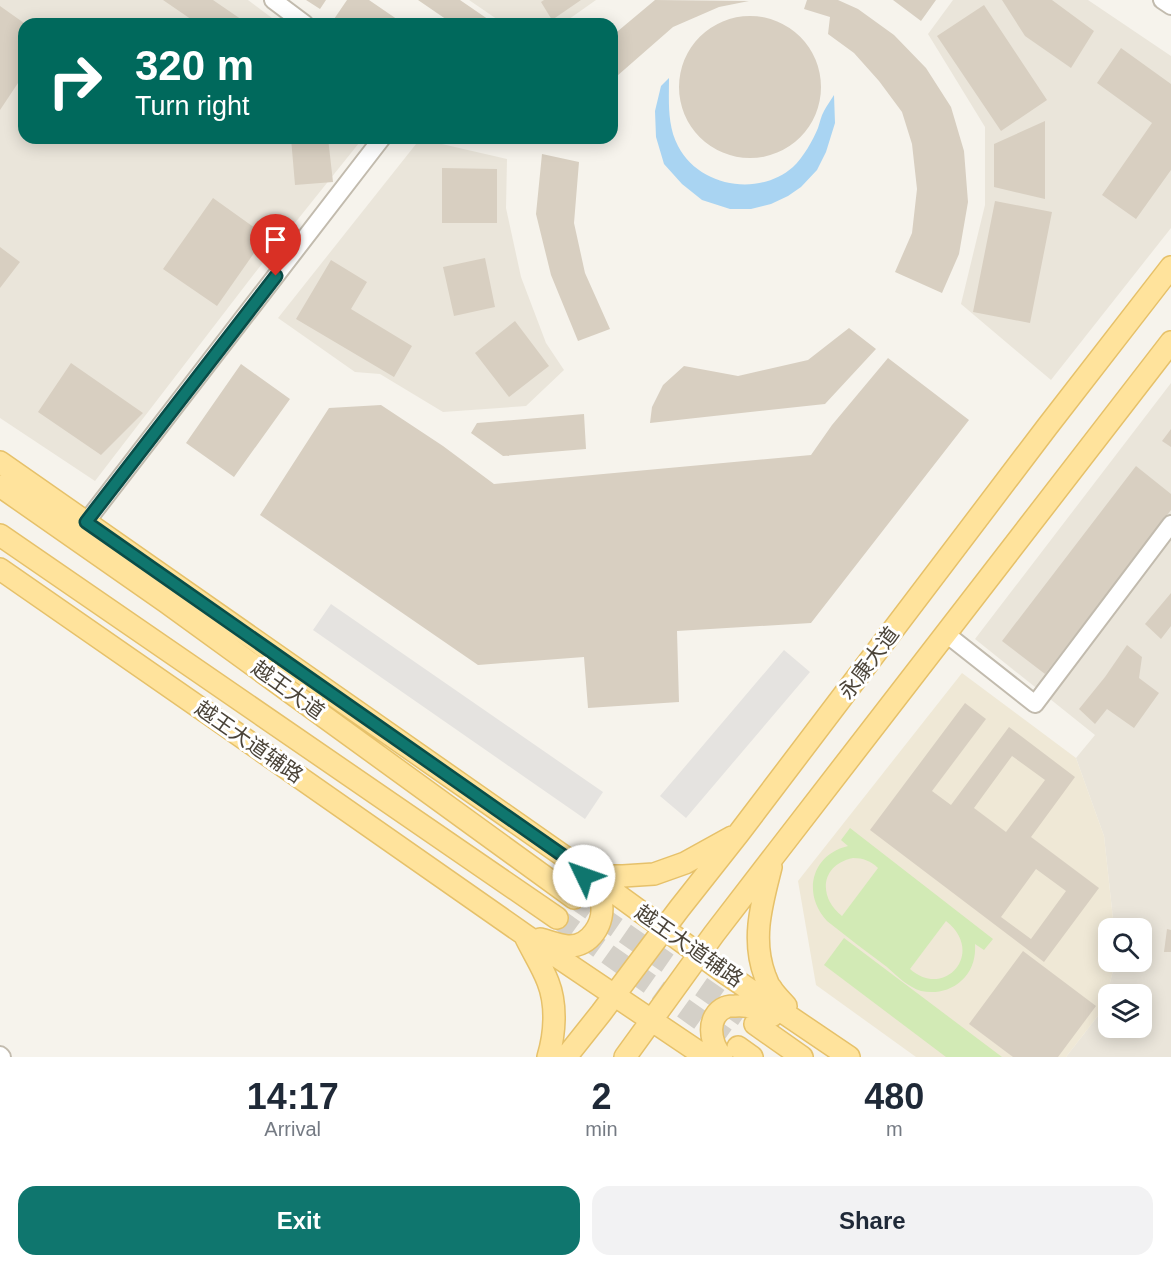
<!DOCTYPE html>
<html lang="en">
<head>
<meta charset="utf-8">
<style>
	:root { --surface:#fff; --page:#f2f2f3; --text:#1f2937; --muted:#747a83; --accent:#0f766e }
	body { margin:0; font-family:Helvetica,"Noto Sans SC",sans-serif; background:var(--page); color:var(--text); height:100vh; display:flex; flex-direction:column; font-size:22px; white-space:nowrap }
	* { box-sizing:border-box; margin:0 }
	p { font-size:20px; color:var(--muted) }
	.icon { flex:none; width:33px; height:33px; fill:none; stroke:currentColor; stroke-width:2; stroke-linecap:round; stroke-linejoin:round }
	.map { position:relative; height:1057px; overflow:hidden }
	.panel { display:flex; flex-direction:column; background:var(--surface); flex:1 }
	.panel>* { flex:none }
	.banner { position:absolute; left:18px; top:18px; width:600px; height:126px; border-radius:18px; box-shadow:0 3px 15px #0003; background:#00695c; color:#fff; overflow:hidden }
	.tools { position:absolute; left:1098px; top:918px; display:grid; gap:12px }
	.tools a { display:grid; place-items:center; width:54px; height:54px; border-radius:12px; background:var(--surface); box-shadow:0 3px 15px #0003; font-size:30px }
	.pin { position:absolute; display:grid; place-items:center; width:51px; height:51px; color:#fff; margin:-62px -26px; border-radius:50% 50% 50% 0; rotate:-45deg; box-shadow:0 0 6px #0007 }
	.pin .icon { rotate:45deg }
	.me { position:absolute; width:66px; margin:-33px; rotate:312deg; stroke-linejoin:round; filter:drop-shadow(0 0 4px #0008) }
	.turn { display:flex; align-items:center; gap:21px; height:126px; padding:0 18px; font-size:27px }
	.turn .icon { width:78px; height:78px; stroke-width:2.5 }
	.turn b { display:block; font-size:42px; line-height:51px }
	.eta { display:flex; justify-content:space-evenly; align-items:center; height:102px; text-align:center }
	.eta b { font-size:36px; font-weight:700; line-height:42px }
	.cta { display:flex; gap:12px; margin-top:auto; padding:12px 18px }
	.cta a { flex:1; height:69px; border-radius:18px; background:var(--accent); color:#fff; font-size:24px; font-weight:700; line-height:69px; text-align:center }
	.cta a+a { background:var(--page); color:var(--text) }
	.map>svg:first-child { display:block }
	.residential { fill:#eae5da; fill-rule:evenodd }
	.education { fill:#efe8d6 }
	.green { fill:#d2eab5; fill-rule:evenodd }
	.parking { fill:#e5e3e0 }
	.water { fill:#a9d4f2 }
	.building { fill:#d8cfc1; fill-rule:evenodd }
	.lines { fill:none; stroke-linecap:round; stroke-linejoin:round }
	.major-tunnel { stroke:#d4d0c8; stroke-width:21; stroke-dasharray:21 10; stroke-linecap:butt }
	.minor-casing { stroke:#c2bbae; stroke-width:20 }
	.major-casing { stroke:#e6c16a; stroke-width:24 }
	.minor { stroke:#fff; stroke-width:16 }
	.major { stroke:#ffe39c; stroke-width:21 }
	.route-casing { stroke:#0a4d48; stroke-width:15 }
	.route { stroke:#0f766e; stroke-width:10 }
	.labels { text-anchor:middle; stroke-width:6; stroke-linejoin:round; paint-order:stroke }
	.street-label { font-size:21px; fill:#4b4439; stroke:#fff }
</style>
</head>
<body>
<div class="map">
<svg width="1171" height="1057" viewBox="0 0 1171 1057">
	<rect width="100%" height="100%" fill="#f6f3ec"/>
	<path class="residential" d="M0 0H248L280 24H24V138H363L254 274 95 481 0 418Z
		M469 0H596L562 24H504Z
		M953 0H1088L1171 56V228L1051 380 961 304 985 205V127L928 34Z
		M420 139 507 159 506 208 521 277 546 343 564 370 526 406 443 412 380 374 355 372 278 318Z
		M1171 383V1057H1066L1104 1008 1115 962H1142V928H1114L1104 836 1076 758 1095 735 975 639ZM1108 994H1142V1028H1108Z"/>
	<path class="education" d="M962 673 1076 758 1104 836 1114 928H1108V962H1115L1104 1008 1066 1057H916L816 985 798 881Z"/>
	<path class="green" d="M850 828 993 939 984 950 975 944C976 958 972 972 961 981 950 991 935 994 921 991 908 987 897 976 887 967 867 952 847 937 827 921 802 894 811 855 848 846L841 840ZM853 858C863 858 871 861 878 868L842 916C818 897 820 865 853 858ZM946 921C986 952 945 1000 910 969Z
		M844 938 1002 1057H946L824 965Z"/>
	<path class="parking" d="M331 604 603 792 585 819 313 630Z
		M784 650 810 672 686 818 660 796Z"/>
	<path class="water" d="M669 78C669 101 667 125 678 146 699 187 759 197 793 167 803 158 813 140 818 128 820 122 821 116 824 111 827 105 831 100 834 95L835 123 826 152 817 170 801 187 788 196 771 204 751 209H730L702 200 682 184 664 164 656 137 655 111 661 86Z"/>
	<path class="building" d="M163 0H213L248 24H198Z
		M306 0H326L320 9Z
		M347 0H369L404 24H335L332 22Z
		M418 0H460L495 24H453Z
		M544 0H581L552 20 541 2Z
		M655 0 749 1 719 7 673 27 617 76 612 85V36Z
		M807 0H838L858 9 894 35 926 68 951 107 964 151 968 202 959 254 942 293 895 272 912 233 917 189 912 144 902 112 879 81 854 53 828 34 830 17 804 9Z
		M893 0H936L921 21Z
		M1002 0H1052L1094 31 1071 68 1025 36Z
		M984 5 1047 100 1001 131 937 36Z
		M0 6 24 23V74L0 110Z
		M679 87a71 71 0 1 1 142 0a71 71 0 1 1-142 0Z
		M1121 48 1171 84V170L1136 219 1102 195 1152 123 1097 83Z
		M1045 121V199L994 187V144Z
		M291 138H328L333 182 295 185Z
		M542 154 579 162 574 223 585 273 610 329 578 341 551 275 536 214Z
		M442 168 497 169V223H442Z
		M213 198 266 236 217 306 163 269Z
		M995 201 1052 212 1030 323 973 312Z
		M0 247 20 262 0 288Z
		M485 258 495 307 454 316 443 267Z
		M331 260 367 282 351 309 412 346 394 377 296 319Z
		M515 321 549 366 509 397 475 353Z
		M849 328 876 349 825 404 650 423 652 407 663 385 684 366 738 376 808 360Z
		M888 358 969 420 811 623 677 631 679 702 588 708 584 657 478 665 260 515 329 408 381 405 443 446 494 484 811 455 832 425Z
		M71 363 143 413 101 455 38 412Z
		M241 364 290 399 234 477 186 443Z
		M584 414 586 449 503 456 471 433 477 423Z
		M1171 429V447L1162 441Z
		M1136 466 1171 494V510L1045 674 1002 641Z
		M1171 593V626L1161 639 1145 624Z
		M1127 645 1142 657 1139 678 1159 693 1134 728 1107 709 1095 724 1079 709 1105 677Z
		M965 703 986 719 932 791 951 805 1009 727 1075 777 1031 837 1099 888 1044 962 870 830ZM1012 756 1045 780 1006 832 974 808ZM1036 869 1066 891 1031 939 1001 917Z
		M1167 929 1171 930V952H1164Z
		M1023 951 1096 1006 1058 1057H1013L969 1024Z"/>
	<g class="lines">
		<path class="major-tunnel" d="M574 898 755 1024
			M557 918 738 1047"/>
		<defs>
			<path id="minor" d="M273 0 305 24
				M1162 0 1171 6
				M86 522 382 138
				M945 633 1035 704 1171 524
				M0 1055 2 1057"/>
			<path id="major" d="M0 462 575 864 725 973 849 1057
				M0 486 166 602 574 898
				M0 535 557 918
				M0 569 216 719 525 935 706 1057
				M771 867C762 903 751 939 765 976 767 980 768 985 771 988 775 995 781 1000 786 1006
				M590 870 607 876H623L654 874 685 863 732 837
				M525 936C532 951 542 966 548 982 557 1005 555 1034 548 1057
				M540 939C548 941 558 945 567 946 590 948 606 922 601 901 598 892 591 884 586 877
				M755 1024 802 1057
				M738 1047 752 1057
				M566 1057 601 1013 679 909 739 833 1047 427 1171 267
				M625 1057 714 934 774 856 1171 342
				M722 1057C710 1043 705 1016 726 1007 727 1006 733 1006 735 1006 750 1005 760 1009 772 1016"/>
		</defs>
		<use href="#minor" class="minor-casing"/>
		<use href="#major" class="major-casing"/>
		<use href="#minor" class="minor"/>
		<use href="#major" class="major"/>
	</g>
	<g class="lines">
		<defs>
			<path id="route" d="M276 276 86 522 575 864 584 876"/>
		</defs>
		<use href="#route" class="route-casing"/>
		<use href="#route" class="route"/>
	</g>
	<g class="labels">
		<g class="street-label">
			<text transform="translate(869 663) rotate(-53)" y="7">永康大道</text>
			<text transform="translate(288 690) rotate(36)" y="7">越王大道</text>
			<text transform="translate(249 742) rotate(35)" y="7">越王大道辅路</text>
			<text transform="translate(689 946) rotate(35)" y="7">越王大道辅路</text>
		</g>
	</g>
</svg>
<div class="tools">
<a><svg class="icon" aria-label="search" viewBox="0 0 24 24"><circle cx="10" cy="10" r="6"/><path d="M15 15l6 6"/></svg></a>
<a><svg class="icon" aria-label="layers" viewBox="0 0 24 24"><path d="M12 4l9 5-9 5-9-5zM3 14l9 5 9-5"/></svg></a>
</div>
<div class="pin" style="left:276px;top:276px;background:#d93025"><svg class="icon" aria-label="arrive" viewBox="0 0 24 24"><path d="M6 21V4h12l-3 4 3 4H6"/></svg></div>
<svg class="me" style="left:584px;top:876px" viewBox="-20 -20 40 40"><circle r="19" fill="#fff"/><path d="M0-13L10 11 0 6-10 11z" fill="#0f766e"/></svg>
<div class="banner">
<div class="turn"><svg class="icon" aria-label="right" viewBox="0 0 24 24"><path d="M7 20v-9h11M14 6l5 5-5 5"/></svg><div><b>320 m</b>Turn right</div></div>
</div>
</div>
<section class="panel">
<div class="eta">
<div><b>14:17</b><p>Arrival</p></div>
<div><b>2</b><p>min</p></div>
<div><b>480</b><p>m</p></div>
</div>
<div class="cta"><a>Exit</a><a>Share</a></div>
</section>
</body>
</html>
